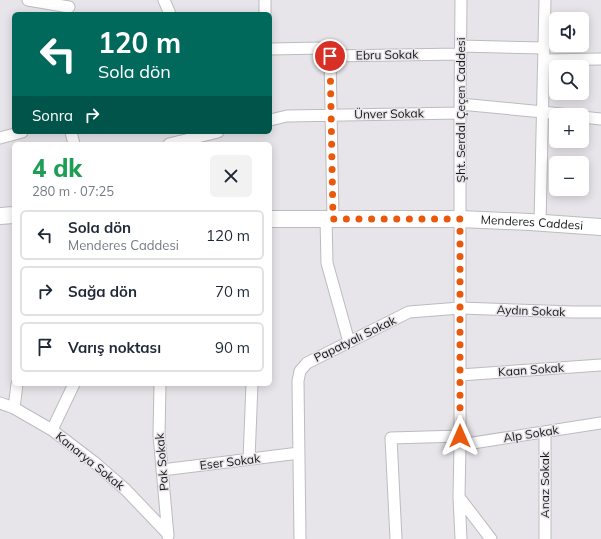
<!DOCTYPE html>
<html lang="tr">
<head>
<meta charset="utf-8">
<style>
	:root { --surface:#fff; --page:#f2f2f3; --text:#1f2937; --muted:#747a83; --line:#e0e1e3 }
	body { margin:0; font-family:Mulish,sans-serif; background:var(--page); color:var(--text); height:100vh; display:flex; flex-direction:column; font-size:15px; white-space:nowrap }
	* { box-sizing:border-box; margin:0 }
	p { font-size:13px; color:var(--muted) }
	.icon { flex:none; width:22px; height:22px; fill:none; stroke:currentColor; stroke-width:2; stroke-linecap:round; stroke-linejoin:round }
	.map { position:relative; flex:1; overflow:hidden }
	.details { position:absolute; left:12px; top:142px; width:260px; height:244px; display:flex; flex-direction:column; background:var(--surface); border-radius:6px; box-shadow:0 2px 10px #0003 }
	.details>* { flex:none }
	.guide { position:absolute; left:12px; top:12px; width:260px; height:122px; border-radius:6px; box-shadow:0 2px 10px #0003; background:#00695c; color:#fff; overflow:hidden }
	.controls { position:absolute; left:549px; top:12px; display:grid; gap:8px }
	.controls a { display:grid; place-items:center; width:40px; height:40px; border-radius:6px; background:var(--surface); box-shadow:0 2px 10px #0003; font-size:20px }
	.pin { position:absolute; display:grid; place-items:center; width:34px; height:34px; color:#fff; margin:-17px; border:2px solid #fff; border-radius:50%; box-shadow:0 1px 4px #0007 }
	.me { position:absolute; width:44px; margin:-22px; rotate:0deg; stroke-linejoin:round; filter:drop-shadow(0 0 3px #0008) }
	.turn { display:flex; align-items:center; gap:14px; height:84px; padding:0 20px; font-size:18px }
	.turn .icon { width:52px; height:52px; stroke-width:2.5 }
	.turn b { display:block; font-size:28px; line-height:34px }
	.then { display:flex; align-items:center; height:38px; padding:0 20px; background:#0003; gap:8px; font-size:15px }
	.round { display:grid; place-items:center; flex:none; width:42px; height:42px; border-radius:6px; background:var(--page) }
	.headline { display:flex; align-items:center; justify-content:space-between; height:68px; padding:0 20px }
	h1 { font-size:24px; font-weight:800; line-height:30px; color:#1e9e55 }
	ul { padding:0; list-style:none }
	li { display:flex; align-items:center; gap:12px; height:50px; margin:0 8px 6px; padding:0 12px; border:2px solid var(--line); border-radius:6px }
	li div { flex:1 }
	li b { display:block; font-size:15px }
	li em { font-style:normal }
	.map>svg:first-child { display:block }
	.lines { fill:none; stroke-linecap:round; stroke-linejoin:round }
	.street-casing { stroke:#bdbbbf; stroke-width:13 }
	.secondary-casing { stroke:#bdbbbf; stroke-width:18 }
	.street { stroke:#fff; stroke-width:11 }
	.secondary { stroke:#fff; stroke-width:16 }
	.route { stroke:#ea580c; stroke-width:7; stroke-dasharray:0 12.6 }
	.labels { text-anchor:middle; stroke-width:3; stroke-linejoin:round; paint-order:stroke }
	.street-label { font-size:12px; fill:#181718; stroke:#e7e5e9 }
</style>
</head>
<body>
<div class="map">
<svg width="601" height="539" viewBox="0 0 601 539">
	<rect width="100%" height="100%" fill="#e7e5e9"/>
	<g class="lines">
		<defs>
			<path id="street" d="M28 0 69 7
				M164 0 170 14
				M461 0 460 104V445L459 497 461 539
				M265 14V0
				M461 46 544 48
				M270 49 323 48 328 50 330 56 461 54
				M330 56 333 219
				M544 60 601 59
				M460 104 543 112 569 115
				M582 117 601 119
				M270 120 287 116 460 113
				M71 132 74 144
				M0 138 22 132
				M169 144 218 132
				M326 219 327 263 349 342
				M540 223 545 0
				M460 375 601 365
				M160 384 159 435 168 536
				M0 403 14 408 52 430 94 462 126 490 168 534
				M14 408 17 384
				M52 430 74 384
				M460 445 601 423
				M249 459 252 384
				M162 470 299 453
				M459 497 491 539
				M300 539 298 381 300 371 307 363 409 312 460 308 574 312H601
				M396 539 391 438 460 436
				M545 539V432"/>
			<g id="secondary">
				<path d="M0 216 14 215"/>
				<path id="s1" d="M270 219H460L530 222 601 227"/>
			</g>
		</defs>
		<use href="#street" class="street-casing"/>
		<use href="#secondary" class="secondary-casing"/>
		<use href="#street" class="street"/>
		<use href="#secondary" class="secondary"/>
	</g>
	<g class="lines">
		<path class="route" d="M330 56 333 219H460V436"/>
	</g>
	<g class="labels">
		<g class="street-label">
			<text transform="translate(387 55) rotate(-1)" y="4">Ebru Sokak</text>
			<text transform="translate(461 110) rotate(-90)" y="4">Şht. Serdal Çeçen Caddesi</text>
			<text transform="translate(389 114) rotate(-1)" y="4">Ünver Sokak</text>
			<text dy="4" stroke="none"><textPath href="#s1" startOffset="262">Menderes Caddesi</textPath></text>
			<text transform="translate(531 311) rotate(2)" y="4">Aydın Sokak</text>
			<text transform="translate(355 339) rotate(-26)" y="4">Papatyalı Sokak</text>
			<text transform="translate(531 370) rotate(-4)" y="4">Kaan Sokak</text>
			<text transform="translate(531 434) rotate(-9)" y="4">Alp Sokak</text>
			<text transform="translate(90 461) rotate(39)" y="4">Kanarya Sokak</text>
			<text transform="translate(162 462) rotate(-95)" y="4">Pak Sokak</text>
			<text transform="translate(230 462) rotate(-7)" y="4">Eser Sokak</text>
			<text transform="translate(545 485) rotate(-90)" y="4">Anaz Sokak</text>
		</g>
	</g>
</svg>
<div class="controls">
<a><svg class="icon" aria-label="sound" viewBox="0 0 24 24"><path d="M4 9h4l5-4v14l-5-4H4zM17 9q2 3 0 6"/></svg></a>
<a><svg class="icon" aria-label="search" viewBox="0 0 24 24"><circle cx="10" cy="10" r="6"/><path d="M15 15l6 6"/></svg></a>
<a>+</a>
<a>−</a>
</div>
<div class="pin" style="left:330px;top:56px;background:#d93025"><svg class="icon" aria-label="arrive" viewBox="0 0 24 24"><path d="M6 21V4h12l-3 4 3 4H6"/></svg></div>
<svg class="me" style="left:460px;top:436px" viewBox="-20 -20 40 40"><path d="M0-17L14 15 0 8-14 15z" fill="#ea580c" stroke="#fff" stroke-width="4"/></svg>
<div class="guide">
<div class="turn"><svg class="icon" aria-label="left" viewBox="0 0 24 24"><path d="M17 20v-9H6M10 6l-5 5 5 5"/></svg><div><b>120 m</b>Sola dön</div></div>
<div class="then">Sonra<svg class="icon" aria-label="right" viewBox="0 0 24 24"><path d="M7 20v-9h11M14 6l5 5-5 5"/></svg></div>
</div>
<section class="details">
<div class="headline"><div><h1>4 dk</h1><p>280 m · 07:25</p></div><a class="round"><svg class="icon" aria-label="close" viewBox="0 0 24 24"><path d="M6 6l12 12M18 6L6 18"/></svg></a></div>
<ul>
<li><svg class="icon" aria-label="left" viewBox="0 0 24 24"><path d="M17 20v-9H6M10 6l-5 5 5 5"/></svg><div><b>Sola dön</b><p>Menderes Caddesi</p></div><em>120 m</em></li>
<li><svg class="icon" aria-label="right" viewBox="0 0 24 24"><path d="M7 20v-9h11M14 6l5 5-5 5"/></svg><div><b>Sağa dön</b></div><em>70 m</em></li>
<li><svg class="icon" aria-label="arrive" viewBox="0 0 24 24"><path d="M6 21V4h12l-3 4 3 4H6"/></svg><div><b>Varış noktası</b></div><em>90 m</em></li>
</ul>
</section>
</div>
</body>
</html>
